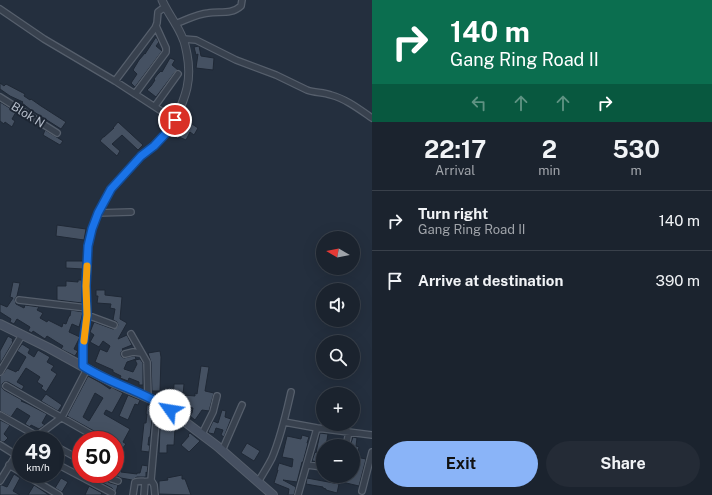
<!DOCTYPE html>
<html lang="en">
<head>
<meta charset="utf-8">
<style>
	:root { --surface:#1b232e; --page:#242b36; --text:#f1f3f6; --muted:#a0a4aa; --line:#39404a; --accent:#8ab4f8 }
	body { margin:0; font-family:"Public Sans",sans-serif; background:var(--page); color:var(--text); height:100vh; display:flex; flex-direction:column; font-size:15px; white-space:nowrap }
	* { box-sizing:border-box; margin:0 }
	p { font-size:13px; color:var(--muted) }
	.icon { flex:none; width:22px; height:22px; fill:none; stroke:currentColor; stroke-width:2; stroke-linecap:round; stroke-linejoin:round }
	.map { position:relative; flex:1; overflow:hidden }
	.drawer { display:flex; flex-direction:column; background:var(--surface); width:340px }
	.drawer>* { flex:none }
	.hud { background:#0b6e4f; color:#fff; overflow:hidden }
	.needle { width:26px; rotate:280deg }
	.fabs { position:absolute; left:316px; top:231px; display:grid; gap:8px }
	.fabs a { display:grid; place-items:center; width:44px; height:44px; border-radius:50%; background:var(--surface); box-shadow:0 4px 16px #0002,0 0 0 1px var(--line); font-size:20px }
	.speed { position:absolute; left:12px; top:431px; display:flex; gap:8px; font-size:20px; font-weight:700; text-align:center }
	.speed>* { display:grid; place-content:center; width:52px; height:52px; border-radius:50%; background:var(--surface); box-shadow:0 4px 16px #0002,0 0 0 1px var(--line); line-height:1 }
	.speed small { font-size:10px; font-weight:400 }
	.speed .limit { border:6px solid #d22; background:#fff; color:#111 }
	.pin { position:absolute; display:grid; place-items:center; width:34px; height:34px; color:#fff; margin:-17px; border:2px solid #fff; border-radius:50%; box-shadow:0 1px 4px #0007 }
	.me { position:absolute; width:44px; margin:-22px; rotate:302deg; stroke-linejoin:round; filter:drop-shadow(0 0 3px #0008) }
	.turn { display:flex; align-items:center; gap:14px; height:84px; padding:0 12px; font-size:18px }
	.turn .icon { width:52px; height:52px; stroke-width:2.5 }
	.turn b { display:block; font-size:28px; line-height:34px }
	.lanes { display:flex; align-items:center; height:38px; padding:0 12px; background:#0003; justify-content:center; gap:20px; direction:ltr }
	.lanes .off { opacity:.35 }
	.eta { display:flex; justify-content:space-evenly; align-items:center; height:68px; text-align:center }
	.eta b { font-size:24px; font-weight:700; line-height:28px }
	.cta { display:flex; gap:8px; margin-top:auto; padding:8px 12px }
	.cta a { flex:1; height:46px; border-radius:24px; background:var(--accent); color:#111; font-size:16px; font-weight:700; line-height:46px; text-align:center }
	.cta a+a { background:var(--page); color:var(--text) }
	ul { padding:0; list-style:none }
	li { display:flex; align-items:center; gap:12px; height:60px; padding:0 12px; border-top:1px solid var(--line) }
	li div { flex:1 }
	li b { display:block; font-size:15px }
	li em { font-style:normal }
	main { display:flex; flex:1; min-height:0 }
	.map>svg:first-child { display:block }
	.building { fill:#455162; stroke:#1f2835; fill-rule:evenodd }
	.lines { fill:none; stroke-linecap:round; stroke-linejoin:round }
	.minor-casing { stroke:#565f6c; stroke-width:8 }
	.tertiary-casing { stroke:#565f6c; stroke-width:9 }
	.secondary-casing { stroke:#565f6c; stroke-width:10 }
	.minor { stroke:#38414e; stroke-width:5.5 }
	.tertiary { stroke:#38414e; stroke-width:7 }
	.secondary { stroke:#465061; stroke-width:8 }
	.route-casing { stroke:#114b97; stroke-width:10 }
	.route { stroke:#1a73e8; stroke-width:7 }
	.slow { stroke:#f59e0b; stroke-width:7 }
	.labels { text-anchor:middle; stroke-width:4; stroke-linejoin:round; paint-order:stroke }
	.street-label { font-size:12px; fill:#b4bcc9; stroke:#1d2633 }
</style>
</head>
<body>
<main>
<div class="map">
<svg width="372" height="495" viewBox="0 0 372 495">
	<rect width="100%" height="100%" fill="#242f3e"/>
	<path class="building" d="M156 37 159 42 156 46 162 51 135 87 131 83 137 74 133 70 139 60 145 53V54Z
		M199 46 201 56 214 58 213 70 196 68 198 54 196 55 194 47Z
		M170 58 175 60 172 65 178 70 175 72 156 97 147 90 151 86 155 80 154 79 157 75 161 71 162 72Z
		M0 83 4 86 6 84 25 94 24 96 30 100 31 99 41 106 66 122 61 129 31 110 22 103 23 102 10 96 0 89Z
		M0 102 16 112 12 119 15 121 12 127 5 122 4 124 0 121Z
		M183 118 198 128 194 135 190 132 186 140 179 137 178 139 173 135Z
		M118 122 143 145 138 150 122 135 112 144 120 151 117 156 100 141 103 137H104L114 128H113Z
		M45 130 63 141 60 145 43 135Z
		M57 225 86 229 84 240 56 236Z
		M66 261H83V269L66 268Z
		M78 280H82V303L57 300V286H66V281L78 282Z
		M13 282 20 283 17 296 15 299 16 304 24 308 25 305 39 307 37 310 43 313 40 318 47 322 48 320 62 327 63 323 66 324 69 316H70L71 310 83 312 81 320 79 327 72 324 69 332 80 337 74 349 78 351 75 356 61 349 63 346 47 336 45 339 33 331 32 333 28 331 30 327 17 319 14 324 10 322 11 319 0 312V304L7 307 13 298 10 297Z
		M96 290H105V295L122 297 120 319 127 323 118 339 127 335 132 345 122 349 123 350 121 352V355L122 357 124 358 133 356H135L136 359 127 362 124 369 133 372 137 364 135 360 140 359 143 363V385H139V382L129 378 128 381 120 378 121 376 113 372V370L95 362 100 349 107 352 110 346 103 341 99 347 90 342 94 335 90 332 94 322 113 329 116 328 118 325 117 322 113 320 115 309 110 308 111 304 97 303 98 296H96Z
		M8 336 13 339 12 341 13 342 0 364V351Z
		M22 344 30 349 28 353 34 357 38 350 50 357 47 362 54 366 51 370 57 374 46 392 41 388 43 386 37 382 40 377 26 368 17 382 24 386 22 390 8 382H4L2 384V388L4 390 22 400 21 401 28 404 47 414 42 423 45 425 39 429 31 425 30 427 25 424 30 416 17 408 11 417 0 411V376L3 374 7 368 16 372 17 370 18 371 26 357 17 351Z
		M160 351 161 357 160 391H152L151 362 148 353Z
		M201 366 209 367 205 391 214 393 209 411 202 410 195 420 190 416 192 413 193 408 173 405 174 384H184L183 395 195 396V393L197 394Z
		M88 376 101 383 110 389 111 387 123 393 112 413 106 410 104 414 130 429 123 442 126 444 122 449 118 445 115 444V440H105L106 438 103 436 67 416ZM95 393 103 398 89 421 83 417Z
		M46 394 62 405 58 411 41 401Z
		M128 395 140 400 138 405 135 404 128 420 119 416Z
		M147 405H151V407H154L153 411 150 437H149L148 445H150L149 452 141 451 144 423H146L147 414H146Z
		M222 410 226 411 225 417 231 419 224 437 221 435 223 430 216 428 214 434 209 433 208 432 213 421 218 423Z
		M0 420 10 425 4 434 8 438 4 442 0 441Z
		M160 428H175L174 445H167V453H159Z
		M190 433 200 441 189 452 181 445 189 436 188 435Z
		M320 433 328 434 326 446H323L322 459H321L320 462 312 461 315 452 316 453Z
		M302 435 309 437 307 443H308L303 462H302L297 482 283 480 296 487 294 495H288L289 489 274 483 278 470H277L279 463 292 467 293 459 282 457 287 436 301 439Z
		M353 437 357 438 356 446 359 447 357 456 353 455V446H350Z
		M247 443 260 451 254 461 241 453Z
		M356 457 366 459 359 486 342 482 343 476H353Z
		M142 465 148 466 147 473 146 472V477H137L132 480 121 478 115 475 117 467 121 468V472L137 474V473H140Z
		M14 474 20 478 13 491 20 495H0V485H2L7 487Z
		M96 474H100L102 478 110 483 118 485 116 492 112 488 95 479Z
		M182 475V479H185L191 495 159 494V481L168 480 167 478Z
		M61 478 68 482 62 492 55 488Z
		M307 478 339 484 337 493 326 490V489L323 488V487L306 484Z
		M34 485 49 495H28Z
		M89 486 102 493 101 495H85Z"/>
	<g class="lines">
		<defs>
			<path id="minor" d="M0 9 44 39 115 81 175 120 169 130 154 146 141 156 111 189 98 213 92 229 88 246 86 286 87 315 83 345V366
				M175 24C186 20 197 14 208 13 220 11 231 15 241 6L242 0
				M184 39 196 40 236 60 276 75 307 90C315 93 323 92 331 95 346 99 359 109 372 118
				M115 81 155 28 157 23 158 12 162 9H166
				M135 94 166 52V48L156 26
				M0 97 57 133
				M155 106 178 74
				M98 213 131 212
				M19 300 87 308
				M87 315 114 325
				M131 334 147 362 148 397
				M125 354 133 352 141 353
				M0 372 22 335
				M6 386 101 440
				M0 415 44 440
				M284 422 317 428 372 435
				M202 434 213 412 217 396
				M31 440 41 433 62 417 87 369
				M0 445 16 455
				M55 446 81 460
				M346 446 349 432
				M115 448 119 451
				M222 451 242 405
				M55 463 112 493
				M9 465 21 472
				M307 465 323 467
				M24 474 59 495
				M104 474 112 479 118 481
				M151 480 154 485 155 495
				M338 480 339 476
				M0 481 16 455 21 449
				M258 482C263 474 268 466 272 458 281 437 286 414 291 392
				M362 491 372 452
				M133 495 135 482C141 480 147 483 151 480L157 411 160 403
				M144 495 145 482
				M298 495 317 428"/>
			<path id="tertiary" d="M162 0C168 14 178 25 183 39 185 43 186 49 187 54 192 80 186 96 175 120"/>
			<path id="secondary" d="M0 324 49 348 87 369 116 384 160 403 217 446 273 495"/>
		</defs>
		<use href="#minor" class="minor-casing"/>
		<use href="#tertiary" class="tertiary-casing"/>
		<use href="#secondary" class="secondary-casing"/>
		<use href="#minor" class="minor"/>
		<use href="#tertiary" class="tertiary"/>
		<use href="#secondary" class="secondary"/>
	</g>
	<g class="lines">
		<defs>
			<path id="route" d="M170 410C144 391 110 384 83 366V345L87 315 86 286 88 246 92 229 98 213 111 189 141 156 154 146 169 130 175 120"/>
		</defs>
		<use href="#route" class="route-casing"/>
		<use href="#route" class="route"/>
		<path class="slow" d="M84 341 87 315 86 286 87 266"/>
	</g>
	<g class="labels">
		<g class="street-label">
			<text transform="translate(28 115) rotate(32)" y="4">Blok N</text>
		</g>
	</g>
</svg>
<div class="fabs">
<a><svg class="needle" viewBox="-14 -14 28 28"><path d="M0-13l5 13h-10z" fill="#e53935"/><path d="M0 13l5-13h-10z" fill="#a0a4aa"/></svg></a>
<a><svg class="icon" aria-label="sound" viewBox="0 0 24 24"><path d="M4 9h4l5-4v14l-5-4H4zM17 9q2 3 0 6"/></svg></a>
<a><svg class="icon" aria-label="search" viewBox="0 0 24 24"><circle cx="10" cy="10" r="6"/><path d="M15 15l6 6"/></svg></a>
<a>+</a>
<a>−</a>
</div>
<div class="speed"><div>49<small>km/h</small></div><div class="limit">50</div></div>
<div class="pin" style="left:175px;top:120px;background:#d93025"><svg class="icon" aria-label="arrive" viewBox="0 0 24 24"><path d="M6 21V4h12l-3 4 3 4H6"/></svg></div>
<svg class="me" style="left:170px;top:410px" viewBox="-20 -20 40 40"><circle r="19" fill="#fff"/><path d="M0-13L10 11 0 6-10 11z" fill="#1a73e8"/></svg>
</div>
<section class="drawer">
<div class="hud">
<div class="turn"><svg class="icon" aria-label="right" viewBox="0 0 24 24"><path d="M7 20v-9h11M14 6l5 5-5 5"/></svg><div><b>140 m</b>Gang Ring Road II</div></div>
<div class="lanes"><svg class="icon off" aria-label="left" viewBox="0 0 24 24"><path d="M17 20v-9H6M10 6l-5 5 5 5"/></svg><svg class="icon off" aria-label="ahead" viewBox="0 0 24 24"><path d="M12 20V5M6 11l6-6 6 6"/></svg><svg class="icon off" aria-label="ahead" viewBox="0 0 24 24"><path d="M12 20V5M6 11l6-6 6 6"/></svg><svg class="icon" aria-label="right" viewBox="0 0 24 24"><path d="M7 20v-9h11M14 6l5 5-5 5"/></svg></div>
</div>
<div class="eta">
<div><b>22:17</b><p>Arrival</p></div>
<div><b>2</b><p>min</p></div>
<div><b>530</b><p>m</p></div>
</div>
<ul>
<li><svg class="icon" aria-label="right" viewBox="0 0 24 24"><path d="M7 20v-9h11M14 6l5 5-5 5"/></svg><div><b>Turn right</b><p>Gang Ring Road II</p></div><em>140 m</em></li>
<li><svg class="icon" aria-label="arrive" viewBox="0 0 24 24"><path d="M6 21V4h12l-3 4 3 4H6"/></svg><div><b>Arrive at destination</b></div><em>390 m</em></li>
</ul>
<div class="cta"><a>Exit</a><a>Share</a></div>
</section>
</main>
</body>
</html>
